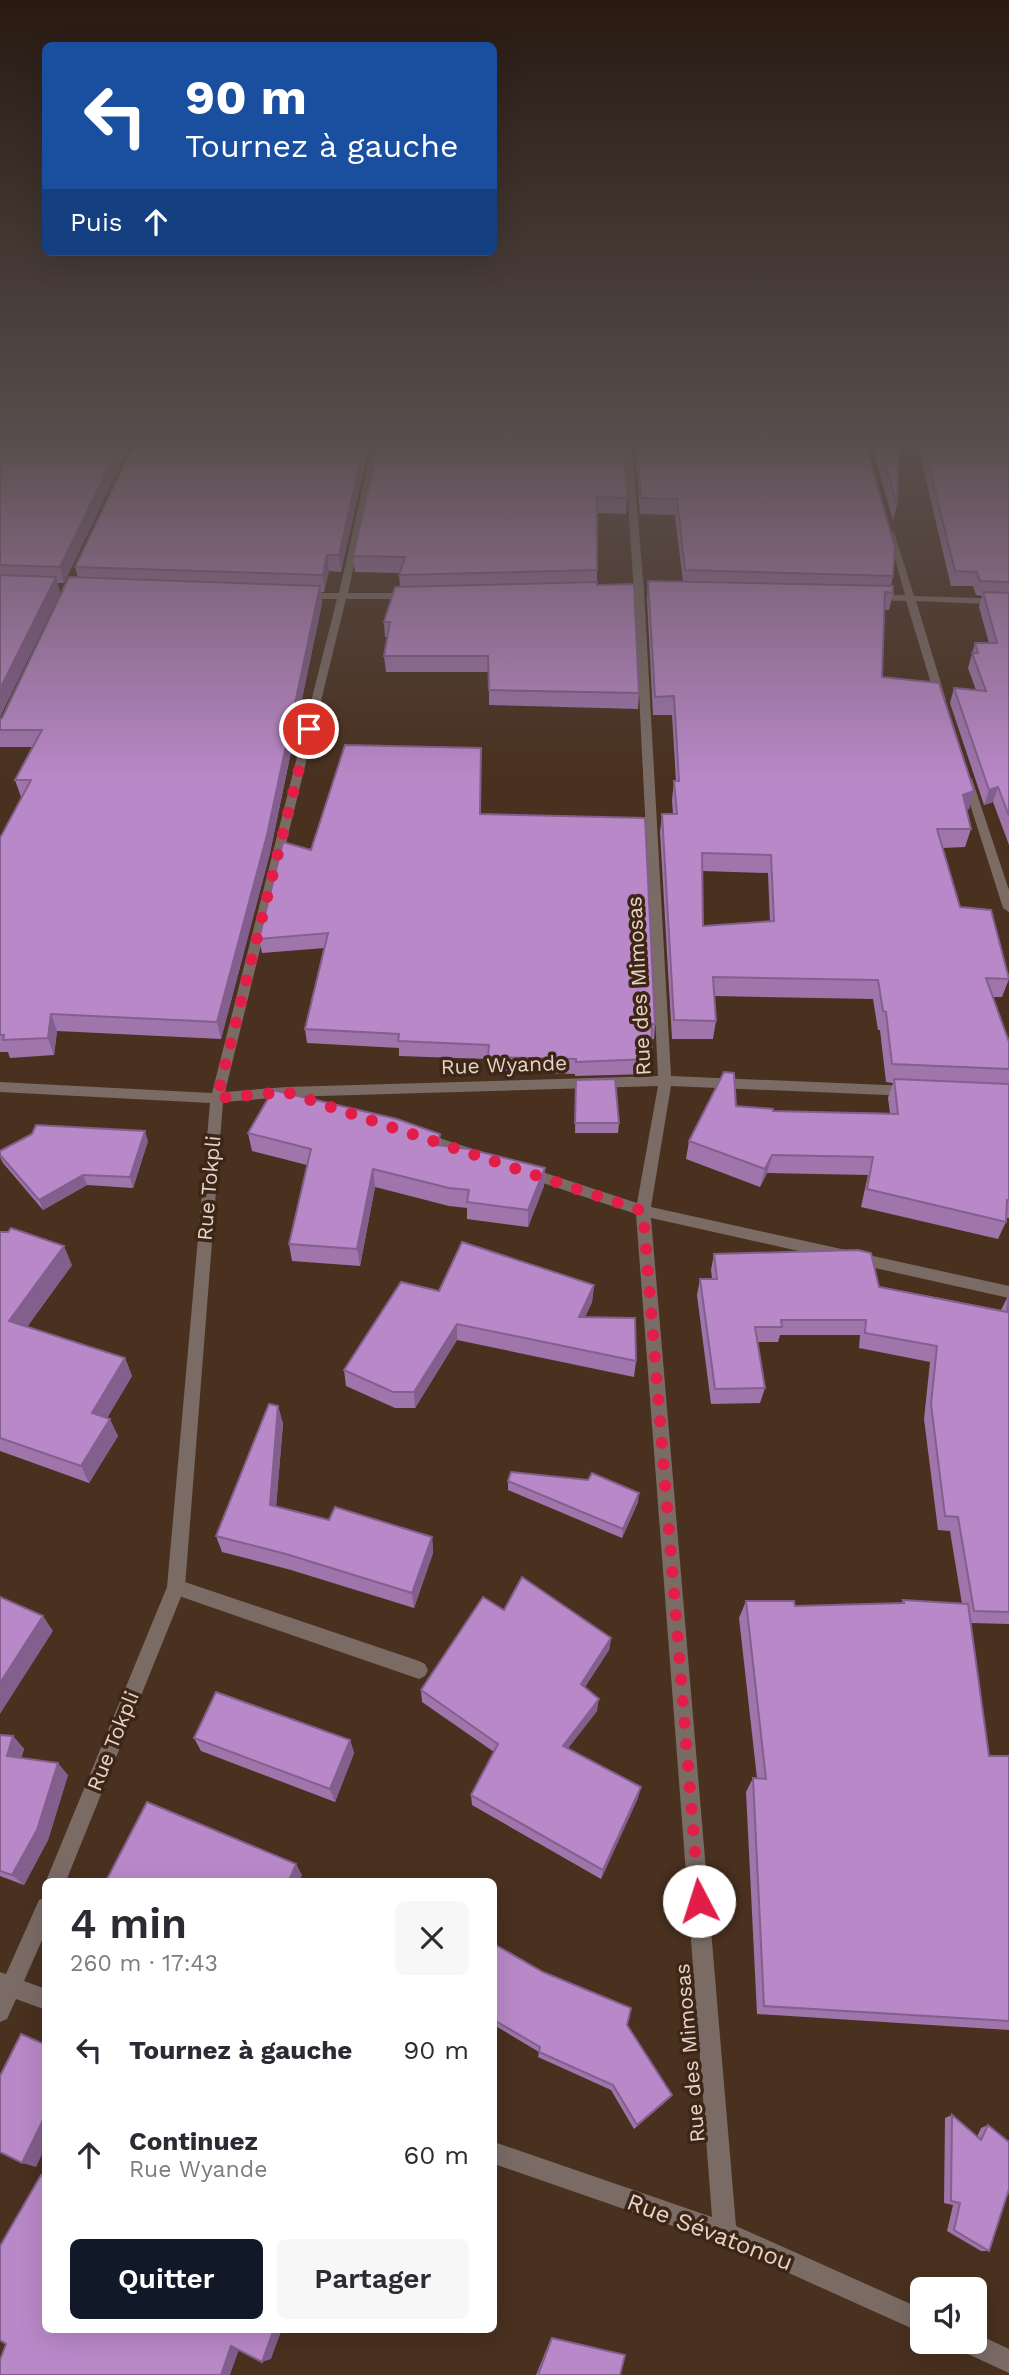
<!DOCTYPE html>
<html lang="fr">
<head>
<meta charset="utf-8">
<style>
	:root { --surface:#fff; --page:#f7f7f7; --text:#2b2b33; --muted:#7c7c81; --accent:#111827 }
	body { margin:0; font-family:"Work Sans",sans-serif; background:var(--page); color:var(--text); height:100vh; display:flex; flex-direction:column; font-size:26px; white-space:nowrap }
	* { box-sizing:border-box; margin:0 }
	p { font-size:23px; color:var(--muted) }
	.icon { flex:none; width:38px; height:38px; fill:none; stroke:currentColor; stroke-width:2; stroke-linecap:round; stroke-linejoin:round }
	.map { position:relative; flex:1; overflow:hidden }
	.drawer { position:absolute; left:42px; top:1878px; width:455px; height:455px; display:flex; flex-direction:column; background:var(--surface); border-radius:10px; box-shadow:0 7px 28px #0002 }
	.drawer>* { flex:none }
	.guide { position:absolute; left:42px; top:42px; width:455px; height:214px; border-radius:10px; box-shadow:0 7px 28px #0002; background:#1a4fa0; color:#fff; overflow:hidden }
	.controls { position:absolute; left:910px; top:2277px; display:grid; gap:14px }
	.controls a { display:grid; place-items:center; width:77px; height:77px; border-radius:10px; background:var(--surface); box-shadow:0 7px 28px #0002; font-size:35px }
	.pin { position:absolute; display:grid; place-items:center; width:60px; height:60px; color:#fff; margin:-30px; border:4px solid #fff; border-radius:50%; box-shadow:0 2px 7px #0007 }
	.me { position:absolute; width:77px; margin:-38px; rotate:355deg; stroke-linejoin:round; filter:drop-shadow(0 0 5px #0008) }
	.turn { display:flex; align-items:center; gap:24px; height:147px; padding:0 28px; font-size:32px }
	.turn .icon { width:91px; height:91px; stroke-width:2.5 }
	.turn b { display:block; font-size:49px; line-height:60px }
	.then { display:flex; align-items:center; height:66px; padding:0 28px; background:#0003; gap:14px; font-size:26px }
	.round { display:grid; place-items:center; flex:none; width:74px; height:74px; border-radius:10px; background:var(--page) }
	.overview { display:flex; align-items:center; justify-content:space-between; height:119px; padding:0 28px }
	h1 { font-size:42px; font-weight:600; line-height:52px }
	.primary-button { display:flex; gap:14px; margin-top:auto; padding:14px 28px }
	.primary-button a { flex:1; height:80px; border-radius:10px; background:var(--accent); color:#fff; font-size:28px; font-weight:600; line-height:80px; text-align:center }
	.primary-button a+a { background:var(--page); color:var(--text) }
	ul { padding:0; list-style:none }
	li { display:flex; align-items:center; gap:21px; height:105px; padding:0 28px }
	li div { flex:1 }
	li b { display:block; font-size:26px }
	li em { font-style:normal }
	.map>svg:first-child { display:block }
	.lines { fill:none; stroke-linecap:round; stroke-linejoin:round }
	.service { fill:#7a6b65; fill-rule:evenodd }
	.minor { fill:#7a6b65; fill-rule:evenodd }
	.wall { fill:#9f75ac; fill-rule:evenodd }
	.shaded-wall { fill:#825f8c }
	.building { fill:#b988c8; stroke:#825f8c; stroke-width:2; fill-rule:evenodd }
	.route { stroke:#e11d48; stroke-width:12; stroke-dasharray:0 21.6 }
	.labels { text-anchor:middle; stroke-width:7; stroke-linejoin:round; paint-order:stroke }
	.street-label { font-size:21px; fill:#e4d3c9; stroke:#3e2616 }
	.near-street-label { font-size:24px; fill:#e4d3c9; stroke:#3e2616 }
</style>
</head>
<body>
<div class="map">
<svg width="1009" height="2375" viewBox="0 0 1009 2375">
	<rect width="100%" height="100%" fill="#49301f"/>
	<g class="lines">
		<path class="service" d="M176 1579 419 1661 425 1664 428 1670 425 1676 419 1679 176 1595 170 1593 167 1587 170 1581Z"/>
		<path class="minor" d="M372 446H380L348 593H411L416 596 411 599H346L225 1092 286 1087 658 1076 634 591 624 446H632L644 591 671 1076 910 1086 917 1091 910 1096 671 1086 651 1207 1009 1286V1298L651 1218 736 2226 922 2309V2333L722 2243 494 2164V2142L712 2217 636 1214 522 1176 520 1172 522 1168 527 1167 637 1203 658 1086 286 1097 223 1102 185 1587 66 1881H46L167 1587 210 1103 0 1092V1082L212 1093 337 599H302L297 596 302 593H339Z
			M887 530 894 532 914 596 1009 599V605L916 601 946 700 945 702 936 700 906 601 873 600 868 597 873 594 905 595Z
			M967 776 972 779 1009 890V912L1003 908 962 779Z
			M424 1133 473 1149 475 1153 468 1158 419 1142 417 1138Z
			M46 1897V1931L24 1981 46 1989V2010L16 1999 7 2019 0 2022V1972L6 1974 39 1900Z
			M975 2333 1009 2349V2373L959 2350 955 2342H975Z"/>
	</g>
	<path class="wall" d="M0 446H130L64 583H57L60 593 0 717Z
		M133 446H369L341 572 329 571 324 592H321L322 603 270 853 221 1039 57 1031 54 1055 10 1058 8 1052H0V838L22 797H21L15 780 33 747H0V719L2 718 78 577 75 567Z
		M378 446 627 498 626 514 597 513V582L639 693 638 709 489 705V672H386L384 656 387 637H385L384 622 400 587 399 573 355 572 353 556Z
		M635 446H866L893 576 891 586 893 593 889 610H885L882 677 974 791 969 809 966 810 971 829 965 847 942 848 960 907 1009 979 1002 997H993L1009 1042V1218H1006V1222L998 1239 861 1207 868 1175 767 1173 760 1187 686 1159 689 1141 736 1106 773 1111 890 1113 888 1098 893 1083 886 1082 880 1030H878L873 999 714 996 716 1021 713 1039H672L660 832 662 814H673L672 800 674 781H676L672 715H653L647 599 648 581 683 582 675 515 640 514ZM702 871 768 873 770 922 703 926Z
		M872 446H899L897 505 893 521Z
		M918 446H1009V845L993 802 984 805 950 703 954 688 976 690 968 668 975 643H989L979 607 982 596 976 595 973 586H951Z
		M481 814 655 1024 654 1039H652L649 1074 575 1076V1074L489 1071 488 1059 399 1056V1048L307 1043 305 1029 325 948 262 953 259 939 311 850Z
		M576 1080 619 1123 618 1133H575Z
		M248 1133 440 1134 441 1146 545 1168 544 1186 528 1227 467 1219V1208L449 1206 375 1187 360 1266 292 1261 289 1244 307 1165 252 1151Z
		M148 1141 133 1188 87 1185 43 1210 3 1163 0 1157V1151Z
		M0 1232 72 1265 27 1327 125 1358 132 1376 107 1418 118 1436 89 1483 0 1451Z
		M714 1254 1001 1310 1009 1294V1624L971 1623 989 1756H1009V2030L757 2014 746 1792 753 1778H757L739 1618 746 1601 795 1606 901 1603 903 1600 962 1604 950 1531 938 1530 924 1419 930 1362 859 1348 860 1335H780L778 1342H758L765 1388 760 1403 711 1404 697 1295 700 1279H712L711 1270Z
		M594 1285 592 1302 585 1317 636 1361 634 1377 457 1340 415 1408H395L346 1386 344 1370 439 1291Z
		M278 1406 283 1424 276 1506 329 1520 432 1537 433 1553 414 1608 291 1570 222 1552 216 1536Z
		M508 1481 638 1502 622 1538 508 1490Z
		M504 1610 611 1638 609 1650 585 1687 597 1711 568 1748 638 1798 601 1879 472 1805 471 1795 494 1752 422 1702 421 1690Z
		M0 1735 13 1736 24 1749 21 1758 68 1775 48 1840 24 1885 0 1876Z
		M194 1738 350 1740 354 1753 335 1802 201 1751Z
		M494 1944 627 2025 672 2095 669 2099 634 2129 611 2090 538 2057 539 2052 494 2025Z
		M952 2115 977 2137 981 2128 988 2125 989 2251H981L947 2231 953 2205 944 2203 945 2118Z
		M551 2338 625 2355 620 2375H536Z"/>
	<path class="shaded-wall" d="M119 446H130L64 583 60 567Z
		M364 446H369L341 572 339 555Z
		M327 555 329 571 324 592 323 575Z
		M56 577 60 593 0 717V689Z
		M320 586 322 603 270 853 221 1039 217 1022Z
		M998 787 993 802 984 805 989 790Z
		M974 791 969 809 957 813 963 795Z
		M51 1014 57 1031 54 1055 48 1038Z
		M145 1131 148 1141 133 1188 130 1177Z
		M440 1134 441 1151 436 1145Z
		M772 1155 767 1173 760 1187 765 1169Z
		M545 1168 544 1186 528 1227V1210Z
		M373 1169 375 1187 360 1266 357 1249Z
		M83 1175 87 1185 43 1210 39 1200Z
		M64 1246 72 1265 18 1339 9 1321Z
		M594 1285 592 1302 578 1333 579 1317Z
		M457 1324V1340L415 1408 414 1392Z
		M125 1358 132 1376 100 1430 92 1413Z
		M278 1406 283 1424 275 1521 270 1505Z
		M110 1419 118 1436 89 1483 81 1466Z
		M639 1493 638 1502 622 1538 623 1529Z
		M432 1537 433 1553 414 1608 412 1593Z
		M43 1616 53 1631 0 1714V1683Z
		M611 1638 609 1650 579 1696 581 1684Z
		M599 1699 597 1711 562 1756 563 1746Z
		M13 1736 24 1749 18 1769 7 1756Z
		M350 1740 354 1753 335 1802 330 1789Z
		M58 1763 68 1775 48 1840 24 1885 12 1875Z
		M641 1787 638 1798 601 1879 603 1870Z
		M296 1864 302 1875 299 1881H289Z
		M46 2114V2146L36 2167 22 2163Z
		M274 2329H282L271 2359 262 2362Z
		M241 2344 230 2375H221L231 2346Z"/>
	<path class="building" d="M0 446H119L60 567 0 565Z
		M133 446H364L339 555H327L323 575 75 567Z
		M378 446H624L627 498 597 497V570L399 575 405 557 353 556Z
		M637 446H866L895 547 893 576 685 570 677 499 641 498Z
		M880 446H899L897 505Z
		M924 446H1009V582L980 581 977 572 955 571Z
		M0 575 56 577 0 689Z
		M69 577 320 586 267 835 217 1022 51 1014 48 1038 3 1040 4 1035H0V838L31 780H15L42 730H0V719L2 718Z
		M648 581 893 586V593L885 592 882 677 939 683 974 791 963 795 971 829H937L960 907 991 910 1009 979 986 978 1009 1042V1069L892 1064 886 1012 883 1011 878 980 713 977 716 1021 674 1020 662 814H677L674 781H679L674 696 655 697ZM702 853 771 855 774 921 703 926Z
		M597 582V585L634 584 639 693 489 690 488 656H384L390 622H384L395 587Z
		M983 592 1009 593V816L998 787 989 790 954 688 986 691 972 653H978L975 643H997Z
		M345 745 481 748 480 814 645 818 655 1024H652L651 1059 576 1062V1059L488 1057 489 1045 398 1041 399 1034 305 1029 328 933 259 939 283 842 311 850Z
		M724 1072 734 1073 736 1106 773 1109V1111L898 1114 894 1079 1009 1084V1200H1007L1006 1222 867 1189 873 1157 772 1155 765 1169 689 1141Z
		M615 1079 619 1123H575L576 1080Z
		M273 1090 397 1119 440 1134 436 1145 469 1149 545 1168 528 1210 467 1202 469 1190 449 1188 373 1169 357 1249 289 1244 311 1149 248 1133Z
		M36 1125 145 1131 130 1177 83 1175 39 1200 0 1155V1151L32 1134Z
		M11 1228 64 1246 9 1321 125 1358 92 1413 110 1419 81 1466 0 1438V1232H8Z
		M462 1242 594 1285 579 1317 635 1318 636 1361 457 1324 414 1392H393L344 1370 401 1282 439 1291Z
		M858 1250 871 1253 879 1287 1007 1312 1009 1294V1612L974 1611 958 1517 945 1516 931 1404 937 1346 865 1333 866 1320H781L782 1327H755L765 1388 715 1389 700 1279H717L714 1254Z
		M269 1404 278 1406 270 1505 329 1520 335 1507 432 1537 412 1593 286 1554 216 1536Z
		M511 1472 588 1480 592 1473 639 1493 623 1529 508 1481Z
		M522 1577 611 1638 581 1684 599 1699 563 1746 641 1787 603 1870 471 1795 498 1744 421 1690 483 1597 504 1610Z
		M0 1597 43 1616 0 1683Z
		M903 1600 968 1604 989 1756H1009V2021L764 2006 753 1778 766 1779 746 1601H794L795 1606 904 1603Z
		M216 1692 350 1740 330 1789 194 1738Z
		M0 1735 13 1736 7 1756 58 1763 37 1830 12 1875 0 1871Z
		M147 1802 296 1864 289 1881H106Z
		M494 1944 543 1972 631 2008 627 2025 672 2095 637 2125 613 2085 539 2052 540 2047 494 2020Z
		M21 2034 46 2045V2114L22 2163 0 2152V2076Z
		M952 2115 981 2140 988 2125 1009 2142V2189L989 2251 954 2230 960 2203 951 2201Z
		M41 2175 46 2179V2329H274L262 2362 231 2346 221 2375H0V2360L6 2344 0 2340V2246Z
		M552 2338 625 2355 620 2375H538Z"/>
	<linearGradient id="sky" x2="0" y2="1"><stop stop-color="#281a11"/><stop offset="0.57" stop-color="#594e4d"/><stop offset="1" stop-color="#594e4d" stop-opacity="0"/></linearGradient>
	<rect width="1009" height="779" fill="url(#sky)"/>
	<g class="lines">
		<path class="route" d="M309 729 217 1098 286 1092 643 1211 699 1901"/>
	</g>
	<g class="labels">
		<g class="street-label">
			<text transform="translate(639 986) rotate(-93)" y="7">Rue des Mimosas</text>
			<text transform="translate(504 1065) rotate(-2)" y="7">Rue Wyande</text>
			<text transform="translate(209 1188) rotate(-85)" y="7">Rue Tokpli</text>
			<text transform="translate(113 1741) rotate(-68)" y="7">Rue Tokpli</text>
			<text transform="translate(690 2053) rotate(-95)" y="7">Rue des Mimosas</text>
		</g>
		<g class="near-street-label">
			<text transform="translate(710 2232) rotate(21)" y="8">Rue Sévatonou</text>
		</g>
	</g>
</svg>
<div class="controls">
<a><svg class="icon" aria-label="sound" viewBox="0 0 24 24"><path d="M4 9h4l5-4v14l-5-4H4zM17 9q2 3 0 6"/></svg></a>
</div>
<div class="pin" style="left:309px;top:729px;background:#d93025"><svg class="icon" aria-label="arrive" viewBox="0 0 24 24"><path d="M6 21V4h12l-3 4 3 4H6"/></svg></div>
<svg class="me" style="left:699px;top:1901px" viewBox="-20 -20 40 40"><circle r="19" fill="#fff"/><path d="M0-13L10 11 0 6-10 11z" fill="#e11d48"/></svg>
<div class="guide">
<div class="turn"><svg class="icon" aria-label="left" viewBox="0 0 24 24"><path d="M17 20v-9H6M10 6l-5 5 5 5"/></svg><div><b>90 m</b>Tournez à gauche</div></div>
<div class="then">Puis<svg class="icon" aria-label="ahead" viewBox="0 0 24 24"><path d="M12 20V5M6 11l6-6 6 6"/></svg></div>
</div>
<section class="drawer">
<div class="overview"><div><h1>4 min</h1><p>260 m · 17:43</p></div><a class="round"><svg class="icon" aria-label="close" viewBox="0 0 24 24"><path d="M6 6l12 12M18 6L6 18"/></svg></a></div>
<ul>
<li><svg class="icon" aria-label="left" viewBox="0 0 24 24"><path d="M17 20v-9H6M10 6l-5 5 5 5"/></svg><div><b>Tournez à gauche</b></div><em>90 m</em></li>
<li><svg class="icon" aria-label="ahead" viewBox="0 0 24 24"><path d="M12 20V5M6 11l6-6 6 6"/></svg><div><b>Continuez</b><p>Rue Wyande</p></div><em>60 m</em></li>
</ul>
<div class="primary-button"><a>Quitter</a><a>Partager</a></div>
</section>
</div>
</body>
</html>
